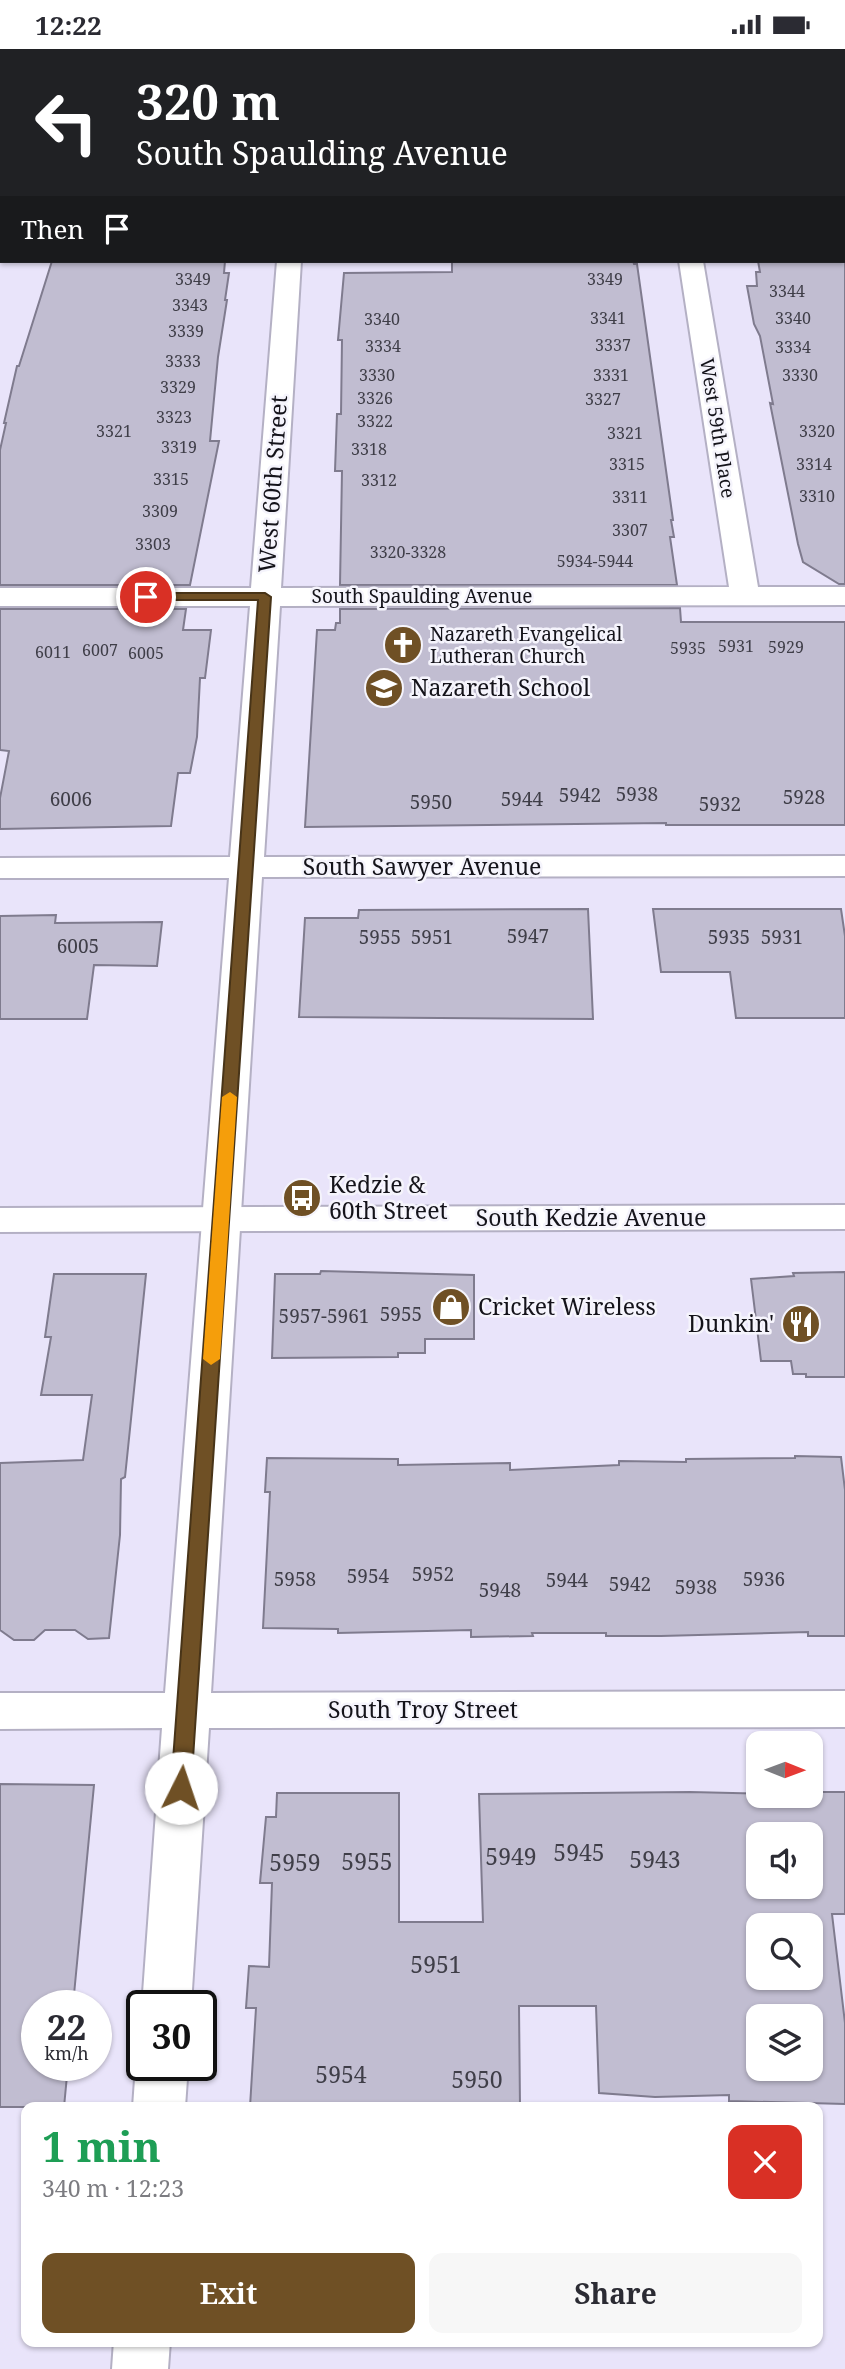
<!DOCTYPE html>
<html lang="en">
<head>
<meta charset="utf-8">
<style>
	:root { --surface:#fff; --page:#f7f7f7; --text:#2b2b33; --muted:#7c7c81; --accent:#6f5025 }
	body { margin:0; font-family:"Noto Serif",serif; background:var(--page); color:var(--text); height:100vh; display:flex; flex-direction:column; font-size:26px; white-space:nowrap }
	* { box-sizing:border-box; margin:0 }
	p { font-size:23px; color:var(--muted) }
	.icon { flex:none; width:38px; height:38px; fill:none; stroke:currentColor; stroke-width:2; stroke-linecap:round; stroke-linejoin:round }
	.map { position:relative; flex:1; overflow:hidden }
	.side { position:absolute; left:21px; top:2053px; width:802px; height:245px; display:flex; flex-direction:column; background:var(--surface); border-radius:14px; box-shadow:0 2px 5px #0004 }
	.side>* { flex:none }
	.top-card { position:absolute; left:0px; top:0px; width:845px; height:214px; box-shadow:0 2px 5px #0004; background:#202124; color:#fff; overflow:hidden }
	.needle { width:46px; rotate:91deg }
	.fabs { position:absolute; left:746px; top:1682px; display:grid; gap:14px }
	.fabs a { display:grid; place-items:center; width:77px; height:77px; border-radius:14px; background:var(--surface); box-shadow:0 2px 5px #0004; font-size:35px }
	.speed { position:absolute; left:21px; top:1941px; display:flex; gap:14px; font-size:35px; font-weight:700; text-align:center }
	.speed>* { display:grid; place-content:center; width:91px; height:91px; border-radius:50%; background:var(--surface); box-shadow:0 2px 5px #0004; line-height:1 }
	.speed small { font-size:18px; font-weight:400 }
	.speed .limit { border:4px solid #111; border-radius:10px; background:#fff; color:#111 }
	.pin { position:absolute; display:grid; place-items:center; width:60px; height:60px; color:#fff; margin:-30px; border:4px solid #fff; border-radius:50%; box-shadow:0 2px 7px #0007 }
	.me { position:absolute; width:77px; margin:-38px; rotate:4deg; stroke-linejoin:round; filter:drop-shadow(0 0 5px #0008) }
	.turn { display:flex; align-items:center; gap:24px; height:147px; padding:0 21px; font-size:32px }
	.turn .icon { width:91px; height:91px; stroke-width:2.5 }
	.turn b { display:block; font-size:49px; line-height:60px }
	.then { display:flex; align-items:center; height:66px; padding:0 21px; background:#0003; gap:14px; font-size:26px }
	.round { display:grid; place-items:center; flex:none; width:74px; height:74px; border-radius:14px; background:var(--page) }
	.head { display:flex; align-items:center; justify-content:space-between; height:119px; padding:0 21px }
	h1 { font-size:42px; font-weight:700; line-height:52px; color:#1e9e55 }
	.primary-button { display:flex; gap:14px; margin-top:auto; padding:14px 21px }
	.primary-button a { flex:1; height:80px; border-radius:14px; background:var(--accent); color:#fff; font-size:28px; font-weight:700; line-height:80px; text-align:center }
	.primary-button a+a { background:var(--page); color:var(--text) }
	.status { display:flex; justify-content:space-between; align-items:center; height:49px; padding:0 35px; background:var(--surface); direction:ltr }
	.status svg { height:19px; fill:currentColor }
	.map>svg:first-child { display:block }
	.building { fill:#c1bdd1; stroke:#7f7b8e; stroke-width:2; fill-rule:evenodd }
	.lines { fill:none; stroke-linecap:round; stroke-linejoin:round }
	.minor-casing { stroke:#b4b0c4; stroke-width:4 }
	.major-casing { stroke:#b4b0c4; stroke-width:4 }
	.minor { fill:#fff; fill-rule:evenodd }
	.major { fill:#fff; fill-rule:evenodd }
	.route { fill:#6f5025; stroke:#483418; stroke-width:2 }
	.slow { fill:#f59e0b }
	.labels { text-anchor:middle; stroke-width:5; stroke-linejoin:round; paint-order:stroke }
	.far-number-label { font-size:16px; fill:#3f3e48 }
	.far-street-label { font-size:19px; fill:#14131a; stroke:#f5f4fc }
	.far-poi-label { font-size:19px; fill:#14131a; stroke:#f5f4fc; text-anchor:start }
	.number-label { font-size:19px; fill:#3f3e48 }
	.street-label { font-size:23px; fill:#14131a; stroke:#f5f4fc }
	.poi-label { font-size:23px; fill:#14131a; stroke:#f5f4fc; text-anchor:start }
	.near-number-label { font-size:23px; fill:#3f3e48 }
</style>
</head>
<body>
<div class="status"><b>12:22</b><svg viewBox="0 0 49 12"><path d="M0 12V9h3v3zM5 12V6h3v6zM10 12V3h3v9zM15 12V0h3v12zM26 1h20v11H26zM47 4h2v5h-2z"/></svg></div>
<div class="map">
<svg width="845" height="2320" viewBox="0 0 845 2320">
	<rect width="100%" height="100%" fill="#e9e4fa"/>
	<path class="building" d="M52 212H225L224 224H229L225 251H227L218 308 210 392H219L190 536H0V401L6 374H4L17 317H19Z
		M452 212H633L634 215H637L673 471H671L674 488H670L677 536H340L342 422H335L337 365H341L342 291H338L344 224 452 223Z
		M758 212H845V535H839L803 513 798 495 770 354 773 355 760 287 754 275 747 237H757L756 223H760Z
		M680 559 681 573H845V776H666V774L305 778 317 581H335L336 574H340V560Z
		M0 560H186L183 581H211L205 629H200L197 688 190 724H178L171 777 0 780V749L9 702 0 701Z
		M588 860 593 970 299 968 305 869H358L359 861Z
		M653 860H841L845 887V969H736L730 923H661Z
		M56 866 55 874 162 873 157 917 94 916 87 970H0V867Z
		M321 1222 474 1226V1290H425V1304H398V1308L272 1309 275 1225H320Z
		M845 1223V1328H806V1325H793L791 1312H761L751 1230 794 1227 793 1224Z
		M54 1225H146L125 1428 121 1430 120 1486 109 1589 88 1590 75 1581H45L34 1591H14L0 1581V1414L83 1411 92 1346H41L51 1288H45Z
		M795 1407 841 1408 845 1441V1587H808V1583L661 1587H606V1584H532L533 1587 471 1588V1581L338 1584V1580L263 1579 270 1443H265L267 1409 398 1410V1416L510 1414V1421L619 1416V1412L686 1413V1410L795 1409Z
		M0 1735 94 1736 73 1956H37V2016H68L64 2058H0Z
		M690 1743 810 1746V1743H845V1865H832L845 1974V2055L729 2052V2046L655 2048 599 2044 596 1957H519L520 2058H250L256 1959H246L249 1917 269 1918 272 1834H260L266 1768H276L277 1744H399V1873H483L479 1745ZM758 1785H810V1838H758ZM758 1876H810V1928H758ZM758 1967H810V2020H758Z"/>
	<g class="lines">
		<defs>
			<path id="minor" d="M293 0H315L292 2Z
				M645 0H667V2H645Z
				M844 151H845V165H844Z
				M0 153H2V167H0Z
				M277 212H301L281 539 729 538 679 212H703L758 538H845V556L280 557 264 808 845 807V827L262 828 211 1644 845 1642V1678L209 1679 191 1956 142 1958 162 1679 0 1680V1644H165L229 829H0V809L230 808 250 557H0V539H251Z
				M142 2005V2016H188L185 2058H133L136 2016Z
				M114 2292H170L168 2320H112Z"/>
			<path id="major" d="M845 1156V1180L0 1183V1159Z"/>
		</defs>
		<use href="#minor" class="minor-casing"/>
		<use href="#major" class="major-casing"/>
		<use href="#minor" class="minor"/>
		<use href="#major" class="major"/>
	</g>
	<path class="route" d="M146 544H265L271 548 191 1739 188 1744 181 1747 174 1744 171 1739 258 551H142V545Z"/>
	<path class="slow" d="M230 1043 237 1048 220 1310 211 1316 203 1310 222 1048Z"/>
	<defs>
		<symbol id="church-disc" viewBox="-11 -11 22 22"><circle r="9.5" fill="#6f5025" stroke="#f5f4fc"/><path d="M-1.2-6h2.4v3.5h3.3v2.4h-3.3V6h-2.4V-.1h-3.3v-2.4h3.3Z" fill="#fff"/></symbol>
		<symbol id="school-disc" viewBox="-11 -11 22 22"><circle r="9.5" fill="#6f5025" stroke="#f5f4fc"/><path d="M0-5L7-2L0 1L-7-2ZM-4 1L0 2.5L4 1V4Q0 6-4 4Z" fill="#fff"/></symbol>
		<symbol id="bus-disc" viewBox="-11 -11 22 22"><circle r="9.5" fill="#6f5025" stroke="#f5f4fc"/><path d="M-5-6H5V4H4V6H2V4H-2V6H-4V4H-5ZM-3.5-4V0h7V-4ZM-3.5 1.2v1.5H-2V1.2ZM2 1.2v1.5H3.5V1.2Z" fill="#fff"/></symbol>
		<symbol id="shop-disc" viewBox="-11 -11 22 22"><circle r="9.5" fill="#6f5025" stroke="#f5f4fc"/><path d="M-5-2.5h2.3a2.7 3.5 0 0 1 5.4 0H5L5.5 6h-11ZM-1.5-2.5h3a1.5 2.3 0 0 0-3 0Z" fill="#fff"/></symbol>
		<symbol id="restaurant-disc" viewBox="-11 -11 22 22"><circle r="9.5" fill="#6f5025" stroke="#f5f4fc"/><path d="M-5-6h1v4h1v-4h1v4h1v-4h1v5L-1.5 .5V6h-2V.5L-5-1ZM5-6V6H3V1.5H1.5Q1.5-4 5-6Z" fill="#fff"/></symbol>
	</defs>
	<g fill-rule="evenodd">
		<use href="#church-disc" x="381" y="574" width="44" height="44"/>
		<use href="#school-disc" x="362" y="617" width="44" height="44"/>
		<use href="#bus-disc" x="280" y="1127" width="44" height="44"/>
		<use href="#shop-disc" x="429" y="1236" width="44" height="44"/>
		<use href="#restaurant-disc" x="779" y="1253" width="44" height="44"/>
	</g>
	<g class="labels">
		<g class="far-number-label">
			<text x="193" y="236">3349</text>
			<text x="605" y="236">3349</text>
			<text x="787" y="248">3344</text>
			<text x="190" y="262">3343</text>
			<text x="608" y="275">3341</text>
			<text x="793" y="275">3340</text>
			<text x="382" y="276">3340</text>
			<text x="186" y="288">3339</text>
			<text x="613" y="302">3337</text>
			<text x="383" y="303">3334</text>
			<text x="793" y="304">3334</text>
			<text x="183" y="318">3333</text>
			<text x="377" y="332">3330</text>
			<text x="611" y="332">3331</text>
			<text x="800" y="332">3330</text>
			<text x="178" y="344">3329</text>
			<text x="375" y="355">3326</text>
			<text x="603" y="356">3327</text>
			<text x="174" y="374">3323</text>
			<text x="375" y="378">3322</text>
			<text x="114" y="388">3321</text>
			<text x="817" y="388">3320</text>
			<text x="625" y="390">3321</text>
			<text x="179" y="404">3319</text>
			<text x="369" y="406">3318</text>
			<text x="627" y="421">3315</text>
			<text x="814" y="421">3314</text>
			<text x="171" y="436">3315</text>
			<text x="379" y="437">3312</text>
			<text x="817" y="453">3310</text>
			<text x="630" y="454">3311</text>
			<text x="160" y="468">3309</text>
			<text x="630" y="487">3307</text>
			<text x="153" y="501">3303</text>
			<text x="408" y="509">3320-3328</text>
			<text x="595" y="518">5934-5944</text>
			<text x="736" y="603">5931</text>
			<text x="786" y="604">5929</text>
			<text x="688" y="605">5935</text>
			<text x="100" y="607">6007</text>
			<text x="53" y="609">6011</text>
			<text x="146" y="610">6005</text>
		</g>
		<g class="far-street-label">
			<text transform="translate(718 379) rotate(81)" y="7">West 59th Place</text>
			<text x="422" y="554">South Spaulding Avenue</text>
		</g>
		<g class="far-poi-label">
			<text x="430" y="592">Nazareth Evangelical<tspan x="430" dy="22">Lutheran Church</tspan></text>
		</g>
		<g class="number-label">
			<text x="637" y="752">5938</text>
			<text x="580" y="753">5942</text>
			<text x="804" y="755">5928</text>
			<text x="71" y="757">6006</text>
			<text x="522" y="757">5944</text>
			<text x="431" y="760">5950</text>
			<text x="720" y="762">5932</text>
			<text x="528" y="894">5947</text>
			<text x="380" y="895">5955</text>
			<text x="432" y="895">5951</text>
			<text x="729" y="895">5935</text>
			<text x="782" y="895">5931</text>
			<text x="78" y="904">6005</text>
			<text x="401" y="1272">5955</text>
			<text x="324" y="1274">5957-5961</text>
			<text x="433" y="1532">5952</text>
			<text x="368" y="1534">5954</text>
			<text x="295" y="1537">5958</text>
			<text x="764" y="1537">5936</text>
			<text x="567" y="1538">5944</text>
			<text x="630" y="1542">5942</text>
			<text x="696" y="1545">5938</text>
			<text x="500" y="1548">5948</text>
		</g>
		<g class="street-label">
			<text transform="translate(273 435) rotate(-86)" y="8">West 60th Street</text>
			<text x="422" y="826">South Sawyer Avenue</text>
			<text x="591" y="1177">South Kedzie Avenue</text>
			<text x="423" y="1669">South Troy Street</text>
		</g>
		<g class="poi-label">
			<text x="411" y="647">Nazareth School</text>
			<text x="329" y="1144">Kedzie &amp;<tspan x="329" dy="26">60th Street</tspan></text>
			<text x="478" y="1266">Cricket Wireless</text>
			<text x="774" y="1283" text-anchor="end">Dunkin'</text>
		</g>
		<g class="near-number-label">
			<text x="579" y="1812">5945</text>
			<text x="511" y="1816">5949</text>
			<text x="655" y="1819">5943</text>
			<text x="367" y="1821">5955</text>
			<text x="295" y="1822">5959</text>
			<text x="436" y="1924">5951</text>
			<text x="341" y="2034">5954</text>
			<text x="477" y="2039">5950</text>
		</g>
	</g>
</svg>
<div class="fabs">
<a><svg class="needle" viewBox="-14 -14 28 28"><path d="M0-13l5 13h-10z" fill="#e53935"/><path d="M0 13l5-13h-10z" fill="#7c7c81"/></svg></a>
<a><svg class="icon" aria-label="sound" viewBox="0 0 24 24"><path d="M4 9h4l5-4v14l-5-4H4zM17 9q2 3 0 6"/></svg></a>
<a><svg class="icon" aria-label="search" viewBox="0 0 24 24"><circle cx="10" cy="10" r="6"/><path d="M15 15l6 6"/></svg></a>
<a><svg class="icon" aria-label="layers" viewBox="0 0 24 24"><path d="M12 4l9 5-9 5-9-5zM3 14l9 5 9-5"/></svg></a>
</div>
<div class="speed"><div>22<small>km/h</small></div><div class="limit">30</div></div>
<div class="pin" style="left:146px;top:548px;background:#d93025"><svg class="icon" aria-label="arrive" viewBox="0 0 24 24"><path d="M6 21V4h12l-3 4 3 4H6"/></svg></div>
<svg class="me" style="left:181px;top:1739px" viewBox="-20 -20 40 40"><circle r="19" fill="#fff"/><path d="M0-13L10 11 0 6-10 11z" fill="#6f5025"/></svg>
<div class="top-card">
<div class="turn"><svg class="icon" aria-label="left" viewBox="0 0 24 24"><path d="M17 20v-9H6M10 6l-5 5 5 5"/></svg><div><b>320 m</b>South Spaulding Avenue</div></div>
<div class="then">Then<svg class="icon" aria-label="arrive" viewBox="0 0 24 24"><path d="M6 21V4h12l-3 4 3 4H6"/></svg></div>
</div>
<section class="side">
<div class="head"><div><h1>1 min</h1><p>340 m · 12:23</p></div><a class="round" style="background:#d93025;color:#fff"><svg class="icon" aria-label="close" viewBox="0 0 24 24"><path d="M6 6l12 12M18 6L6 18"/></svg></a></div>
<div class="primary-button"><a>Exit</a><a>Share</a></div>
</section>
</div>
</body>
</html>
